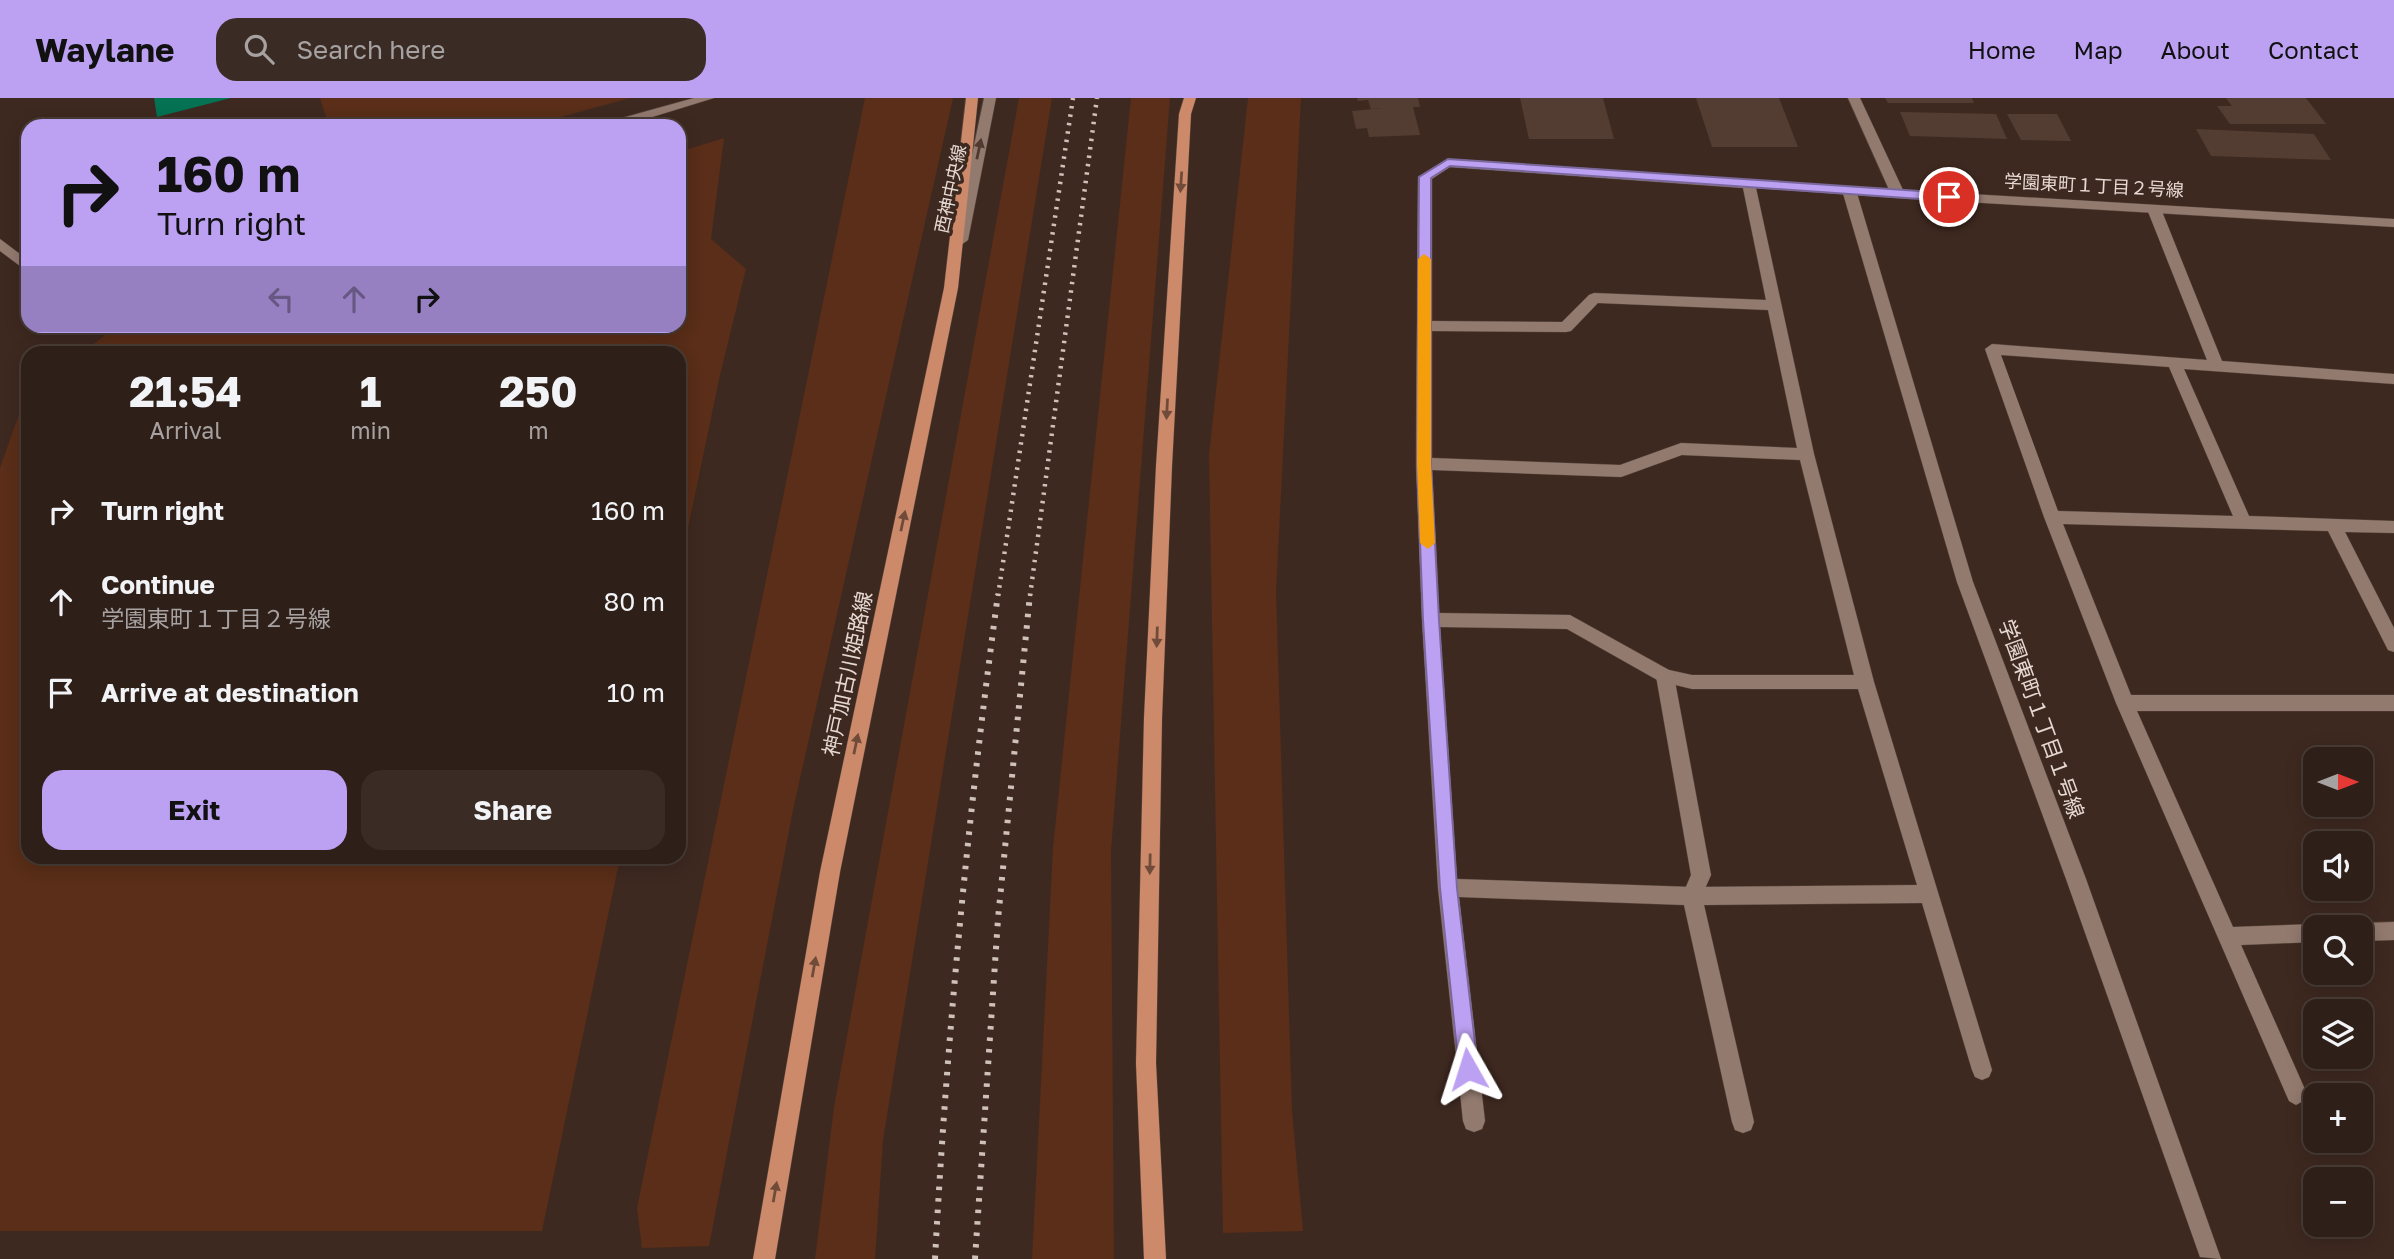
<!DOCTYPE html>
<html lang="en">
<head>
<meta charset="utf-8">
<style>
	:root { --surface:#2e1f18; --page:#3a2c25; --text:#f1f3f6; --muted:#a7a2a2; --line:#493d37; --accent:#bca0f2 }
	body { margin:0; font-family:"Golos Text","Noto Sans JP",sans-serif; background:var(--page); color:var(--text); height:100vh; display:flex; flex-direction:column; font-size:26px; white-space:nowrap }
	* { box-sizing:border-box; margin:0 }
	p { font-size:23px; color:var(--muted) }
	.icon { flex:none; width:38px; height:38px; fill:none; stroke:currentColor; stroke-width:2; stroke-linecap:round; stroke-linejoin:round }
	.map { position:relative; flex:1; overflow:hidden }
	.side { position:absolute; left:21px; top:248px; width:665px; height:518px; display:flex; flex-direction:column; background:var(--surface); border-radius:21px; box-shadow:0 4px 18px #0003,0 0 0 2px var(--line) }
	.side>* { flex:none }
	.guide { position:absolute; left:21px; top:21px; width:665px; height:214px; border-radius:21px; box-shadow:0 4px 18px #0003,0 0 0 2px var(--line); background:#bca0f2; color:#111; overflow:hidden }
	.needle { width:46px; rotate:90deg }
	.controls { position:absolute; left:2303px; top:649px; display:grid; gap:14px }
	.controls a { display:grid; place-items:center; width:70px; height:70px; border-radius:14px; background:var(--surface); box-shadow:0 4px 18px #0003,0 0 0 2px var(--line); font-size:35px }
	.pin { position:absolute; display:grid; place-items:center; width:60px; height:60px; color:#fff; margin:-30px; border:4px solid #fff; border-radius:50%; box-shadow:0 2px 7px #0007 }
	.me { position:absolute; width:77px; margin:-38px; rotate:354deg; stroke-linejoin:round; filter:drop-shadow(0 0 5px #0008) }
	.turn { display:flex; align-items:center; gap:24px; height:147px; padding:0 21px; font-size:32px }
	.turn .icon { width:91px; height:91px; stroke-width:2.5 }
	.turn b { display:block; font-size:49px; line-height:60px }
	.lanes { display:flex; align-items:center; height:66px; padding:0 21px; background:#0003; justify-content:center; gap:35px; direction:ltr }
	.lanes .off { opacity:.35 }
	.eta { display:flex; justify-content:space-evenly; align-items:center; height:119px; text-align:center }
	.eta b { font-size:42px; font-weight:700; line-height:49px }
	.primary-button { display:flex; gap:14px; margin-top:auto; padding:14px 21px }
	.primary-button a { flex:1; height:80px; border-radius:21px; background:var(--accent); color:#111; font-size:28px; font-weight:700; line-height:80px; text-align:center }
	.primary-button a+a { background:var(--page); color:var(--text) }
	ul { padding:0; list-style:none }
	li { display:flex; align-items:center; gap:21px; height:91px; padding:0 21px }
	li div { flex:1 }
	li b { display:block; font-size:26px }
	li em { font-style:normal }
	header { display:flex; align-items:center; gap:42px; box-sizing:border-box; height:98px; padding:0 35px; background:var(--accent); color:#111 }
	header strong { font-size:33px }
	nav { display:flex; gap:38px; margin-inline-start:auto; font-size:24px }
	.search { width:490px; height:63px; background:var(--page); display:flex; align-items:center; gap:18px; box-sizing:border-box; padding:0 24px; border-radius:21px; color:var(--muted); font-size:26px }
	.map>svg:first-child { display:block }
	.green { fill:#5a2e18 }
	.water { fill:#047253 }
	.building { fill:#533d33 }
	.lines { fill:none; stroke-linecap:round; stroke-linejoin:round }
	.service-casing { stroke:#56453d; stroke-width:1 }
	.pedestrian-casing { stroke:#56453d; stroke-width:1 }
	.minor-casing { stroke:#56453d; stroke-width:1 }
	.tertiary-casing { stroke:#56453d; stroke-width:1 }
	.primary-casing { stroke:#56453d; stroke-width:1 }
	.service { fill:#937a6f; fill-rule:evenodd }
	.pedestrian { fill:#937a6f; fill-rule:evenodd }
	.minor { fill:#937a6f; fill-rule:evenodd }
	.tertiary { fill:#937a6f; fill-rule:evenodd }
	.primary { fill:#cd8a6b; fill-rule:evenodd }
	.rail-far1 { stroke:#cfc1ba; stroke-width:4.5; stroke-dasharray:2.5 6; stroke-linecap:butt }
	.rail { stroke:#cfc1ba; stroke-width:6; stroke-dasharray:3.5 8; stroke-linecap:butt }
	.oneway { fill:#4f3930 }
	.oneway2 { fill:#704b3a }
	.route { fill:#bca0f2; stroke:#7a689d; stroke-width:2 }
	.slow { fill:#f59e0b }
	.labels { text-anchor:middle; stroke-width:7; stroke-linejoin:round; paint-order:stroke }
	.far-street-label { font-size:18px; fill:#e6d8d2; stroke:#3e2920 }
	.street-label { font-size:21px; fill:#e6d8d2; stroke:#3e2920 }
</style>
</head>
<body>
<header>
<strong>Waylane</strong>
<div class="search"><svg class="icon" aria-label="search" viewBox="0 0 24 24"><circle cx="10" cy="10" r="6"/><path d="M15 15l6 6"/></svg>Search here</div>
<nav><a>Home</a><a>Map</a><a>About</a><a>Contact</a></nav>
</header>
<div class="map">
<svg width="2394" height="1161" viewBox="0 0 2394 1161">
	<rect width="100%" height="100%" fill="#3e2920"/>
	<path class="green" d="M320 0H630L528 28H329Z
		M865 0H953L793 712 709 1148 642 1150 637 1110Z
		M1019 0H1052L883 1042 875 1161H815L834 1009Z
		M1131 0H1170L1111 753 1114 1161H1032L1053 750Z
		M1248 0H1301L1276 494 1292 1013 1303 1133 1223 1135 1209 357Z
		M724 40 711 141 746 171 720 277 679 473V256L82 255 117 228H679V54Z
		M28 299V760H620L542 1133H0V370L24 302Z"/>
	<path class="water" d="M154 0H231L157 19Z"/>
	<path class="building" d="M1357 0H1418L1420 9H1413L1420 37 1369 39 1367 30 1356 31 1352 13 1383 10 1371 11 1368 2 1358 3Z
		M1520 0H1603L1614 41H1529Z
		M1696 0H1779L1798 49H1712Z
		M1885 0H1972L1974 5H1888Z
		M2226 0H2306L2326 26H2230L2217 8H2232Z
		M1900 14 1996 16 2007 41 1910 38Z
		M2007 16H2057L2071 43 2021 42Z
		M2196 31 2314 36 2331 62 2211 58Z"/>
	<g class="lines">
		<defs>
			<path id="service" d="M694 0H714L623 28H603L604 25Z
				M0 141 28 162V174L0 153Z
				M1665 571 1671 573 1674 578 1711 777 1699 804 1692 807 1685 804 1682 798 1691 777 1656 578 1659 573Z"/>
			<path id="pedestrian" d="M1849 88 1856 92 1973 484 2086 781 2221 1161 2200 1159 2066 781 1957 484 1842 92Z"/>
			<path id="minor" d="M1448 61 1898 92 1905 96 1898 100 1756 90 1814 356 1874 584 1992 972 1989 979 1982 982 1975 979 1972 972 1922 805 1704 807 1754 1024 1751 1032 1743 1035 1735 1032 1732 1024 1684 807 1459 799 1485 1023 1482 1031 1474 1034 1466 1031 1463 1023 1438 790 1422 522 1416 366 1418 79ZM1450 69 1743 90 1766 202 1594 195 1589 197 1562 224 1432 223V81ZM1598 205 1768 212 1797 350 1681 345 1620 367 1432 360V233L1566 234 1571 233ZM1682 357 1800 362 1854 577H1692L1669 572 1570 517 1439 515 1432 372 1621 379ZM1440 529 1567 531 1659 583 1692 591H1858L1917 787 1692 789 1457 781Z
				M2154 107 2161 111 2222 263 2394 276V286L2184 271 2249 418 2394 423V435L2345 434 2394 530V554L2388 552 2328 433 2063 426 2131 597H2394V613H2137L2233 829 2315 826 2322 830H2315V844L2241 847 2307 996 2303 1003 2296 1007 2289 1003 2116 605 2044 419 1985 251 1992 246 2207 262 2147 111ZM2001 257 2169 269 2233 418 2058 413Z
				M2394 824V842L2361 843V830H2353L2361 825Z"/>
			<path id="tertiary" d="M984 0H996L968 142 961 147 954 142Z
				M1848 0H1860L1903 92 2394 121V129L1898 100 1891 96Z"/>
			<path id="primary" d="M966 0H978L958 190 840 774 775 1161H753L820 774 944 190Z
				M1184 0H1196L1191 16 1172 368 1162 620 1156 965 1166 1161H1144L1136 965 1144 620 1156 368 1179 16Z"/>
		</defs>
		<use href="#service" class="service-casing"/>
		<use href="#pedestrian" class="pedestrian-casing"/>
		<use href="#minor" class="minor-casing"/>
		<use href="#tertiary" class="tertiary-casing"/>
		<use href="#primary" class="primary-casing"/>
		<use href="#service" class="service"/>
		<use href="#pedestrian" class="pedestrian"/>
		<use href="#minor" class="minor"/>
		<use href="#tertiary" class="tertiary"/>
		<use href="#primary" class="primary"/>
		<path class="rail-far1" d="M998 498 1073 0
			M1030 498 1097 0"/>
		<path class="rail" d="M935 1161C947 938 968 717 998 496
			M975 1161 998 821 1030 496"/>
	</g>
	<defs><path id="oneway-solid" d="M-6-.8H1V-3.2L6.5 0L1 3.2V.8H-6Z" transform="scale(1.75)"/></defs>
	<use class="oneway" href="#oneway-solid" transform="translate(979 51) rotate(-78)"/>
	<g class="oneway2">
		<use href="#oneway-solid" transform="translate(1181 84) rotate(94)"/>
		<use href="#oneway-solid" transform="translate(1167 311) rotate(93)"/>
		<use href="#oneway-solid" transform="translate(903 423) rotate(-78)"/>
		<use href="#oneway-solid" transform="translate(1157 539) rotate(92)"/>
		<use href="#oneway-solid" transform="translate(856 646) rotate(-78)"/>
		<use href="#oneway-solid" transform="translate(1150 766) rotate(91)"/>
		<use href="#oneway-solid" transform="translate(814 869) rotate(-80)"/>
		<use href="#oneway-solid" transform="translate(775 1094) rotate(-80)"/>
	</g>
	<path class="route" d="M1448 61 1949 95 1955 99 1949 103 1450 68 1431 80V366L1439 522 1457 790 1478 971 1475 978 1468 980 1462 978 1459 971 1440 790 1423 522 1417 366 1419 79Z"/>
	<path class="slow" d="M1424 156 1431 161V366L1435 445 1428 451 1420 445 1417 366 1418 161Z"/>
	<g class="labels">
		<g class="far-street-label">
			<text transform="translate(2094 88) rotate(3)" y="6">学園東町１丁目２号線</text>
			<text transform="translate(951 91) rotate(-78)" y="6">西神中央線</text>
		</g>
		<g class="street-label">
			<text transform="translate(848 576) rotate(-78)" y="7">神戸加古川姫路線</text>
			<text transform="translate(2041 621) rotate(70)" y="7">学園東町１丁目１号線</text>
		</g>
	</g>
</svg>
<div class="controls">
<a><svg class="needle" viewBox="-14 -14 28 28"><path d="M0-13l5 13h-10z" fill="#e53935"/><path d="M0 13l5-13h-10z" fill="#a7a2a2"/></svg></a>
<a><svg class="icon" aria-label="sound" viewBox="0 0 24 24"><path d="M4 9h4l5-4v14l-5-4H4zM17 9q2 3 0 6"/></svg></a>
<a><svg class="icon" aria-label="search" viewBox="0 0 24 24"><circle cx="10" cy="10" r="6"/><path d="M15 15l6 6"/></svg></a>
<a><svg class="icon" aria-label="layers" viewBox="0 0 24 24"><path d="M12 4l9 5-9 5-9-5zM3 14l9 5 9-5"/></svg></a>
<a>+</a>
<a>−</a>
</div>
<div class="pin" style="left:1949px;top:99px;background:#d93025"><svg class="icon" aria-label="arrive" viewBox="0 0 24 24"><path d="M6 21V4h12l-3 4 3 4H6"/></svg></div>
<svg class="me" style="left:1468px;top:971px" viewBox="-20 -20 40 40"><path d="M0-17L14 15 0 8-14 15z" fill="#bca0f2" stroke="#fff" stroke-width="4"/></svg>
<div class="guide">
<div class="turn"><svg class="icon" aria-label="right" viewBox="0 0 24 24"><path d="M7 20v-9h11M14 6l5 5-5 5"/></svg><div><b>160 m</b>Turn right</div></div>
<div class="lanes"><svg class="icon off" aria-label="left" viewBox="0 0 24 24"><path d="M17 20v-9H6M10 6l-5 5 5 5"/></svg><svg class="icon off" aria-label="ahead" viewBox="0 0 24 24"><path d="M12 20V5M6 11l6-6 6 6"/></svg><svg class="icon" aria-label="right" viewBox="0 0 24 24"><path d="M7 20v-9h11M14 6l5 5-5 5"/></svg></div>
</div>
<section class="side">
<div class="eta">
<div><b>21:54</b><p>Arrival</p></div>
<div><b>1</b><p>min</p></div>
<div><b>250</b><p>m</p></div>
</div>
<ul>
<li><svg class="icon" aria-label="right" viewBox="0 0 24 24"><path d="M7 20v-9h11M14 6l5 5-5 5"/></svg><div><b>Turn right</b></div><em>160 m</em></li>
<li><svg class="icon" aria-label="ahead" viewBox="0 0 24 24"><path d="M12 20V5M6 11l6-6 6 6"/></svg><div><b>Continue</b><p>学園東町１丁目２号線</p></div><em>80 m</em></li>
<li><svg class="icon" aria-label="arrive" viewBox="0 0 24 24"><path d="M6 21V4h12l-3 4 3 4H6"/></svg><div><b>Arrive at destination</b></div><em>10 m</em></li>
</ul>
<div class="primary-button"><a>Exit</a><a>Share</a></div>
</section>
</div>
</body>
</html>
